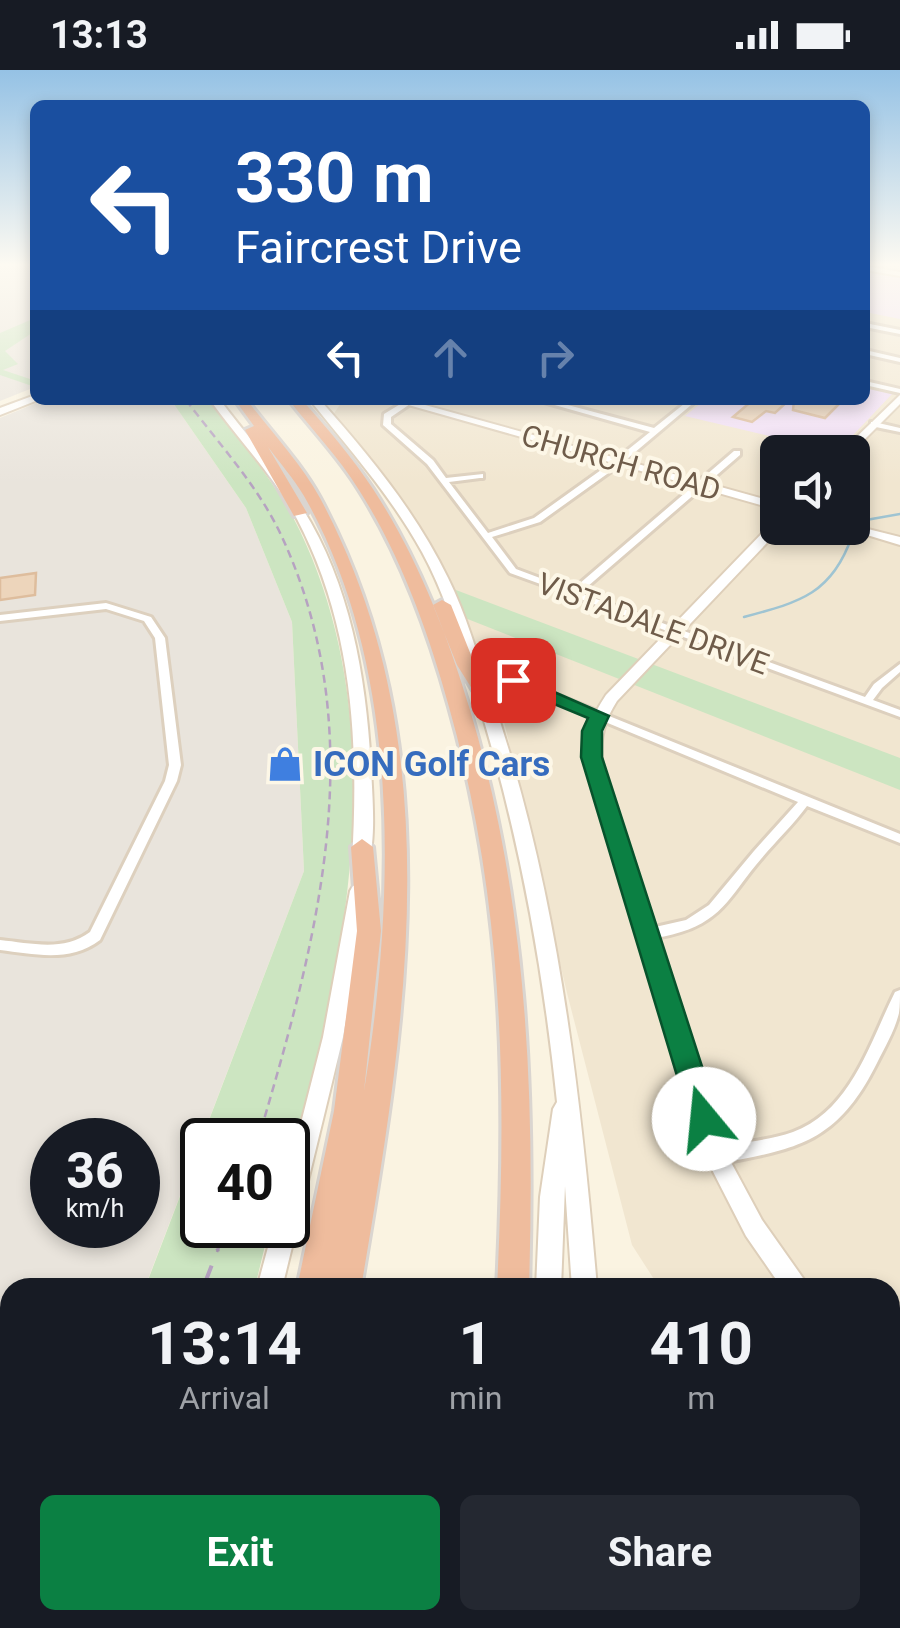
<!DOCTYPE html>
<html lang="en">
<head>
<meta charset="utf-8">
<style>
	:root { --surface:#171b24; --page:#242831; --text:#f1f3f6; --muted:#9ea1a6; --accent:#0b8043 }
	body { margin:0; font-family:Roboto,sans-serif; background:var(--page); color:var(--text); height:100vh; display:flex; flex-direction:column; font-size:38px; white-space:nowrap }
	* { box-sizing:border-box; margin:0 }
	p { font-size:32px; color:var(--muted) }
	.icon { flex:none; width:55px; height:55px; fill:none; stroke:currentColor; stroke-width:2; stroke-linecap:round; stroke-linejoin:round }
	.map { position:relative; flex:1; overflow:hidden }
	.panel { position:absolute; left:0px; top:1208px; width:900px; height:352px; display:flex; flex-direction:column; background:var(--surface); border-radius:30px 30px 0 0; box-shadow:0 5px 15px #0003 }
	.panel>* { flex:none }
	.hud { position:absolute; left:30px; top:30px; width:840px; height:305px; border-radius:15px; box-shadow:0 5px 15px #0003; background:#1a4fa0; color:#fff; overflow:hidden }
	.fabs { position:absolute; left:760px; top:365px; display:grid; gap:20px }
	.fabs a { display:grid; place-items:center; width:110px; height:110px; border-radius:15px; background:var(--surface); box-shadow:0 5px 15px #0003; font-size:50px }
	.speed { position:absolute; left:30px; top:1048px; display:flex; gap:20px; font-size:50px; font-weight:700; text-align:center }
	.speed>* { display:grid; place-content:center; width:130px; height:130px; border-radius:50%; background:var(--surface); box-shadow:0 5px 15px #0003; line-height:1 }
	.speed small { font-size:25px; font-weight:400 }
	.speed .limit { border:5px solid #111; border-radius:15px; background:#fff; color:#111 }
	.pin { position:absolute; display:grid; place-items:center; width:85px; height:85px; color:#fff; margin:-42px; border-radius:20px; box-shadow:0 5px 15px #0006 }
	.me { position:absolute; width:110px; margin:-55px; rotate:343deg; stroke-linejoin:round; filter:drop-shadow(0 0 8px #0008) }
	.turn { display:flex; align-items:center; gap:35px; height:210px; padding:0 40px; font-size:45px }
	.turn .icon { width:130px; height:130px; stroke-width:2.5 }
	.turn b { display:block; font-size:70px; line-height:85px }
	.lanes { display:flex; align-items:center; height:95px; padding:0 40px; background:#0003; justify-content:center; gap:50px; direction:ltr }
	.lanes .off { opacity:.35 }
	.eta { display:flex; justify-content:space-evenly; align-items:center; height:170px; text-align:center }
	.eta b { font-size:60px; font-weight:700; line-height:70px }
	.primary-button { display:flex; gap:20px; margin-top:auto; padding:20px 40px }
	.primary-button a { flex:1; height:115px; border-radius:15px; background:var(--accent); color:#fff; font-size:40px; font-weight:700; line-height:115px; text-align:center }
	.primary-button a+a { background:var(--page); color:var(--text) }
	.status { display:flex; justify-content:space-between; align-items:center; height:70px; padding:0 50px; background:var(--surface); direction:ltr }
	.status svg { height:28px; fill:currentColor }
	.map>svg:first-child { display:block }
	.residential { fill:#f1e6d0; fill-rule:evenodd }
	.industrial { fill:#e9e4dc; fill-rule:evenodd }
	.education { fill:#f0def6 }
	.green { fill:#cce5c1 }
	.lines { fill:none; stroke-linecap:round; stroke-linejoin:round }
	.stream { stroke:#9fc4d2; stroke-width:2.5 }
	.building { fill:#edd5bb; stroke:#debd9d; stroke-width:2.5 }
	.street-casing { stroke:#ddd0be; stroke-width:6 }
	.secondary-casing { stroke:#decfba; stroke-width:4 }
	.highway-casing { stroke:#dad5d0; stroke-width:6 }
	.street { fill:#fff; fill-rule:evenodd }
	.secondary { fill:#fff; fill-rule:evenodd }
	.highway { fill:#efbc9d; fill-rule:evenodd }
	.rail-far1 { stroke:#b6a2c1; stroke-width:2.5; stroke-dasharray:8 5; stroke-linecap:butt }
	.rail { stroke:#b6a2c1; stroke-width:4; stroke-dasharray:24 16; stroke-linecap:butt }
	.route { fill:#0b8043; stroke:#07532c; stroke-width:2.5 }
	.labels { text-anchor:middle; stroke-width:8; stroke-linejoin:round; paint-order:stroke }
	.far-street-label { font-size:30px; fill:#6f5c4a; stroke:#fdf7e7 }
	.shop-label { font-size:35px; font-weight:bold; fill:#366cbe; stroke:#fdf7e7; text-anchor:start }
</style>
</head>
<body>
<div class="status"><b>13:13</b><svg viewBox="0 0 49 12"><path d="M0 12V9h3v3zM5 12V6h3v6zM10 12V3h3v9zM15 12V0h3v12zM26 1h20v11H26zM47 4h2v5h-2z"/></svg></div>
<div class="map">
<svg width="900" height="1558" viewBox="0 0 900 1558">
	<rect width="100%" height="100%" fill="#faf3e1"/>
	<path class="residential" d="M865 196H900V1558H855L852 1550H890V1218L659 1217 632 1175 567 923 500 634 465 548 386 406 333 345 343 330H865ZM778 382H852V458H778Z"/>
	<path class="industrial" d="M0 196H35V317L0 331Z
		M44 330H171L246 438 292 552 304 801 145 1217 10 1218V1282L0 1273V348ZM52 1070H138V1155H52Z
		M0 1390 10 1400V1486L0 1505Z"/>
	<path class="education" d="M865 200 900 206V249L865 242Z
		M865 316 893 323 837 382 685 346 705 330H865Z"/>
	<path class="green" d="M35 248V261L5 281 18 294 3 300 30 309 35 317 0 305V263Z
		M171 330H209C240 372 277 413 300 461 374 616 360 795 324 958 317 987 313 1019 304 1047 299 1059 291 1069 288 1081V1070H202V1155H270L255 1217 145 1218 304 801 292 552 246 438Z
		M448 517 900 688V720L465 548Z
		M10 1486V1550H140L136 1558H0V1505Z"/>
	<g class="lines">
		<path class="stream" d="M860 457 866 450 900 444
			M744 547C800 532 832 524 852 466"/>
	</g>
	<path class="building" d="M753 330H789L775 343 766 341 752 352 733 347Z
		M794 330H843L825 348 793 340Z
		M36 503 35 525 0 530V508Z"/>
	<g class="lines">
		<defs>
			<path id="street" d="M865 253 900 260V264L865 257Z
				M865 280 900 288V292L865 284Z
				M865 311 900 319V323L865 315Z
				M407 330H416L391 347V354L433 390 446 408 483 404V408H480L449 412 488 463 534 448 615 390 650 362 537 330H549L654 358 689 330H697L621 394 540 452 492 467 516 499 572 520 734 381H740V385L580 523 865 627 874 614 900 594V602L882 618 873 630 900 640V647L575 527H569L568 524 510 503 427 394 383 355 384 344Z
				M874 352 900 358V362L871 356V352Z
				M106 533 151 547 165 568 181 695 177 711 100 870C70 893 34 884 0 880V870C30 873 64 882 90 862L165 711 169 695 155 568 144 551 106 539 0 551V545Z
				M513 607 900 764V773L807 736C793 755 776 771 761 789 733 821 724 849 681 862 668 866 655 869 642 868L640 864 642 860 686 850 709 835 754 781 798 732 509 612 508 610Z
				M900 920C900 927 900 936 899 943 895 960 885 977 877 993 837 1073 798 1079 716 1094L710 1091 708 1086 710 1081C737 1071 766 1072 793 1062 851 1041 870 972 895 922Z"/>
			<path id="secondary" d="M865 196 900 202V206L865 200Z
				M35 325V330H38L0 345V338Z
				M900 325V334L852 382H841Z
				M210 330H220C246 365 276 397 299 433 350 511 366 606 371 697 372 723 377 772 367 796L361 797 352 791C359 673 353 554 296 447 273 405 238 369 210 330Z
				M310 330H320C369 385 416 442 448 508 466 544 477 584 490 622 557 814 580 1016 597 1218H572L565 1116 561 1218H536L540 1127 553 1039 557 1032C542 888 516 747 471 609 457 566 444 522 422 482 391 426 350 380 310 330Z
				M391 330H407L778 433V440Z
				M774 451H778V458H781L617 631C601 656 598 678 605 707L726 1083 762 1150 810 1218H782L746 1166 705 1086 589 707C581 674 588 652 606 625Z
				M852 455 900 467V475L844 458H852Z
				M359 814 365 816 368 821 343 967 282 1218H257L274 1155H288V1104L323 967 350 821 353 816Z
				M0 1286 10 1290V1322L0 1318Z
				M890 1288 900 1292V1321L890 1317Z
				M0 1347 10 1352V1386L0 1382Z
				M155 1550H218L215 1558H158Z
				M328 1550H364L367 1558H331Z
				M514 1550H544L543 1558H513Z
				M574 1550H604L603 1558H573Z"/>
			<path id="highway" d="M235 330H247C271 362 301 393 320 428 453 676 406 953 361 1218H297L334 1041 357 861 351 777 362 769 373 777 381 861 364 1021C395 832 403 598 304 426 294 409 280 393 268 377L307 443 294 446 245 360 254 356Z
				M289 330H302C327 358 352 387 373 419 417 486 447 563 470 640 527 830 535 1021 529 1218H497C507 1017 504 831 449 637 428 561 401 486 359 420 339 387 312 360 289 330Z
				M442 530 451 535 475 595 496 626 493 630H479L457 595 433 535Z
				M226 1550H304L303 1558H224Z
				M463 1550H503L502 1558H462Z"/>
		</defs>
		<use href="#street" class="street-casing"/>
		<use href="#secondary" class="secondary-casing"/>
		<use href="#highway" class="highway-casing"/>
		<use href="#street" class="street"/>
		<use href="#secondary" class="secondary"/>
		<use href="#highway" class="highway"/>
		<path class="rail-far1" d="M186 330C219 374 259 417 282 467 374 667 317 870 258 1070
			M217 1182 228 1155"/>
		<path class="rail" d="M203 1218 218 1179
			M49 1558 53 1550"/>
	</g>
	<linearGradient id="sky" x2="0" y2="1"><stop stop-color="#95c2e5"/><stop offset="0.47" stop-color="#fdfaf2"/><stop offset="1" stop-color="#fdfaf2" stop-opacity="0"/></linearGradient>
	<rect width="900" height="414" fill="url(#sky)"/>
	<path class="route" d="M513 604 609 646 602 661V687L719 1049 714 1058 704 1062 694 1058 690 1049 581 687 582 661 588 648 506 614 503 610Z"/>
	<defs>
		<symbol id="shop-bare" viewBox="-9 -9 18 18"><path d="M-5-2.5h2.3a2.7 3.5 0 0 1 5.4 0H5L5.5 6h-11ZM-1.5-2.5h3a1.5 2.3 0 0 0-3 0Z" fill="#3f7fe0" stroke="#fdf7e7" stroke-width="2.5" paint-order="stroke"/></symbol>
	</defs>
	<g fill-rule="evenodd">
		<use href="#shop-bare" x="260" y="669" width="50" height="50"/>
	</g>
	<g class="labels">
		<g class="far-street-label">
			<text transform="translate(621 393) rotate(16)" y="10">CHURCH ROAD</text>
			<text transform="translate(653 554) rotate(20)" y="10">VISTADALE DRIVE</text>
		</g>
		<g class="shop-label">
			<text x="313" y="706">ICON Golf Cars</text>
		</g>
	</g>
</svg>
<div class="fabs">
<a><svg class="icon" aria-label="sound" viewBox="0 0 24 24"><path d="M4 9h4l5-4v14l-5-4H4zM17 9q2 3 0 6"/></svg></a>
</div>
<div class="speed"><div>36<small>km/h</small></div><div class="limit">40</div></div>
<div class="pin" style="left:513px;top:610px;background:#d93025"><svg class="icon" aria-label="arrive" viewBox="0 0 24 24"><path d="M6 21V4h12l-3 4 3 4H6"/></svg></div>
<svg class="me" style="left:704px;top:1049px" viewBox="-20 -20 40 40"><circle r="19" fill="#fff"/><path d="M0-13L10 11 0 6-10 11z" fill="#0b8043"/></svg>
<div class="hud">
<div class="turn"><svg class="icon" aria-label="left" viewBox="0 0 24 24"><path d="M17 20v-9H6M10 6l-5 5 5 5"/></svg><div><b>330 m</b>Faircrest Drive</div></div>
<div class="lanes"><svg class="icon" aria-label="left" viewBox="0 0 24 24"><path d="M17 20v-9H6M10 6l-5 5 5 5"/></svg><svg class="icon off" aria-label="ahead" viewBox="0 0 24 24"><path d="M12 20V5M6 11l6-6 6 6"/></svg><svg class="icon off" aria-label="right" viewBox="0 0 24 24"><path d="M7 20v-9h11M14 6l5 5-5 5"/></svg></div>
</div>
<section class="panel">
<div class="eta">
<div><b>13:14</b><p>Arrival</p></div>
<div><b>1</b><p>min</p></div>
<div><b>410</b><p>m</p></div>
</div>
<div class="primary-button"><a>Exit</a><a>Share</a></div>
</section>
</div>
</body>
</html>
